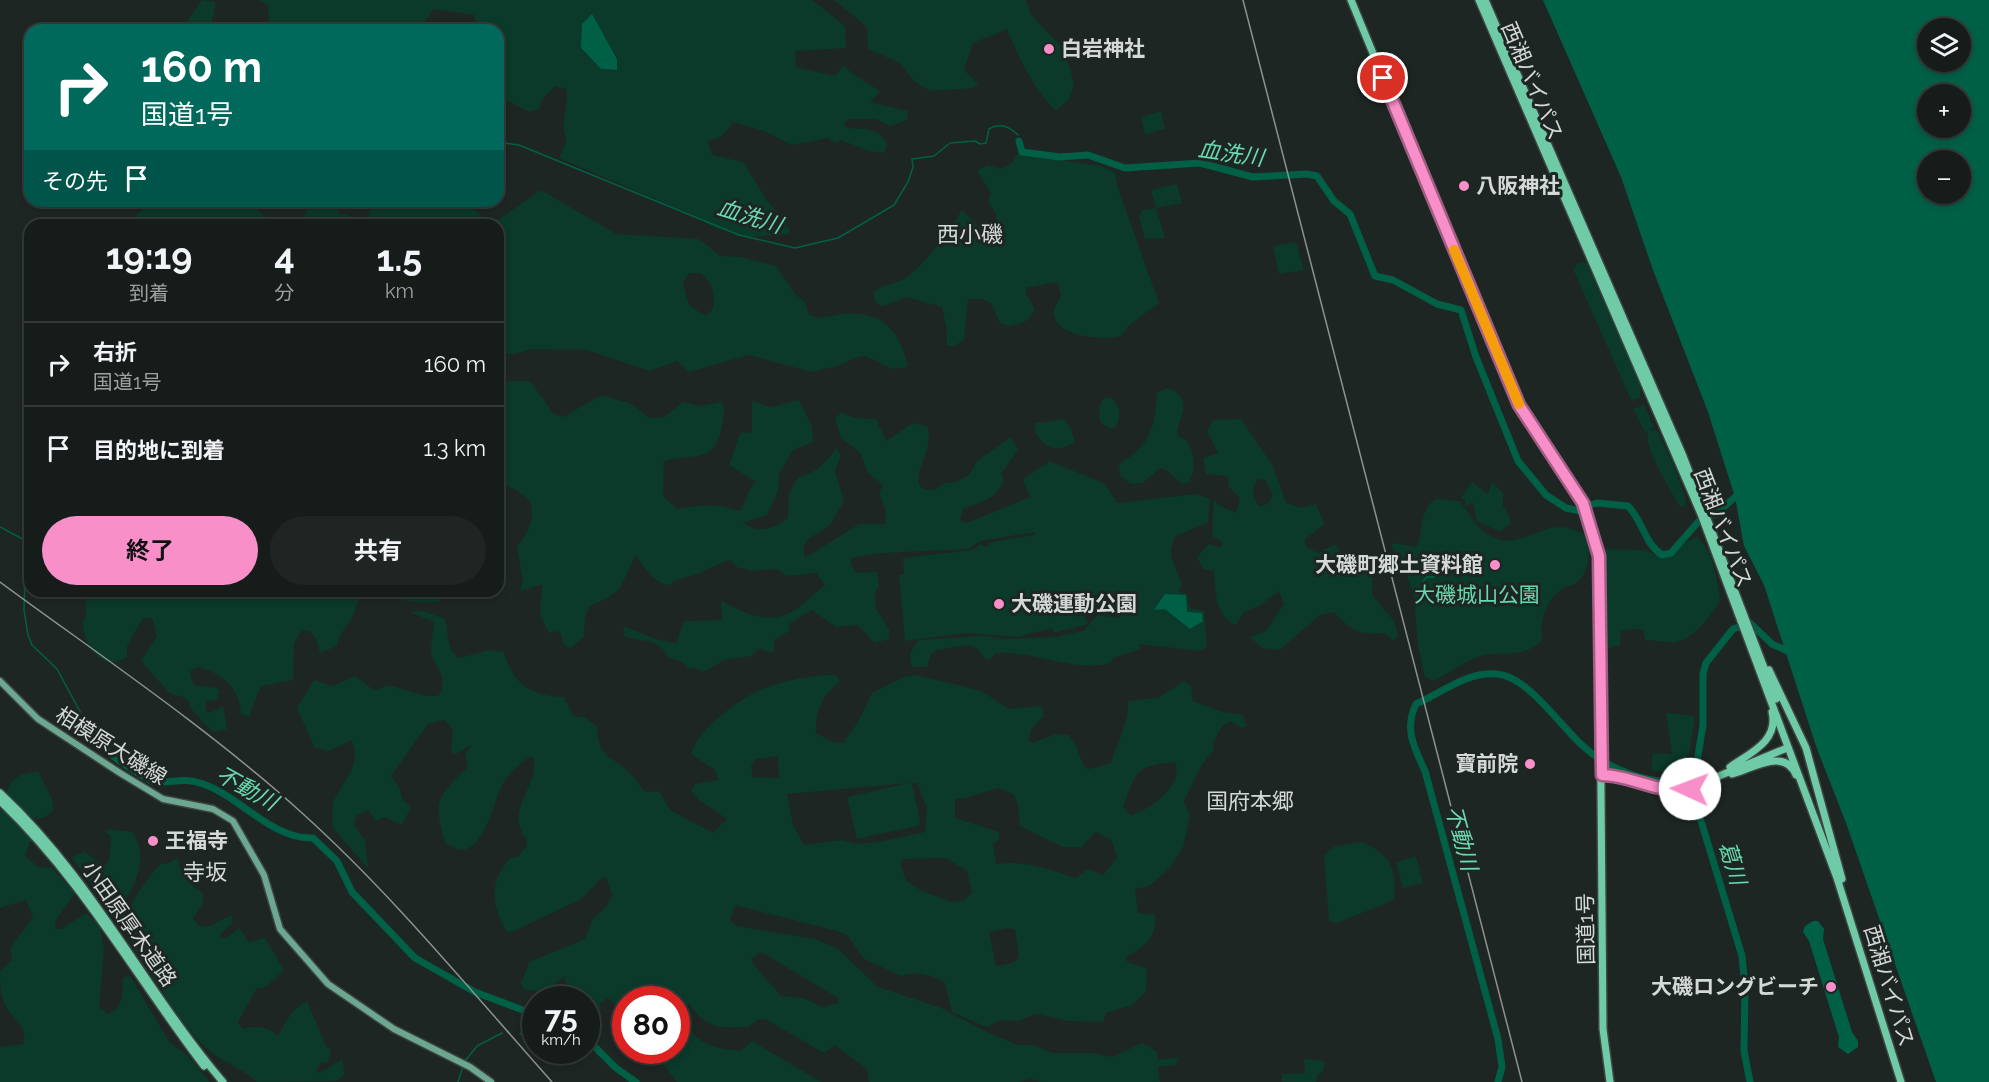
<!DOCTYPE html>
<html lang="ja">
<head>
<meta charset="utf-8">
<style>
	:root { --surface:#161c1a; --page:#1f2523; --text:#f1f3f6; --muted:#9ea1a2; --line:#353a39; --accent:#f98fc9 }
	body { margin:0; font-family:Raleway,"Noto Sans JP",sans-serif; background:var(--page); color:var(--text); height:100vh; display:flex; flex-direction:column; font-size:22px; white-space:nowrap }
	* { box-sizing:border-box; margin:0 }
	p { font-size:20px; color:var(--muted) }
	.icon { flex:none; width:33px; height:33px; fill:none; stroke:currentColor; stroke-width:2; stroke-linecap:round; stroke-linejoin:round }
	.map { position:relative; flex:1; overflow:hidden }
	.panel { position:absolute; left:24px; top:219px; width:480px; height:378px; display:flex; flex-direction:column; background:var(--surface); border-radius:18px; box-shadow:0 3px 9px #0003,0 0 0 2px var(--line) }
	.panel>* { flex:none }
	.guide { position:absolute; left:24px; top:24px; width:480px; height:183px; border-radius:18px; box-shadow:0 3px 9px #0003,0 0 0 2px var(--line); background:#00695c; color:#fff; overflow:hidden }
	.fabs { position:absolute; left:1917px; top:18px; display:grid; gap:12px }
	.fabs a { display:grid; place-items:center; width:54px; height:54px; border-radius:50%; background:var(--surface); box-shadow:0 3px 9px #0003,0 0 0 2px var(--line); font-size:30px }
	.speed { position:absolute; left:522px; top:986px; display:flex; gap:12px; font-size:30px; font-weight:700; text-align:center }
	.speed>* { display:grid; place-content:center; width:78px; height:78px; border-radius:50%; background:var(--surface); box-shadow:0 3px 9px #0003,0 0 0 2px var(--line); line-height:1 }
	.speed small { font-size:15px; font-weight:400 }
	.speed .limit { border:9px solid #d22; background:#fff; color:#111 }
	.pin { position:absolute; display:grid; place-items:center; width:51px; height:51px; color:#fff; margin:-26px; border:3px solid #fff; border-radius:50%; box-shadow:0 2px 6px #0007 }
	.me { position:absolute; width:66px; margin:-33px; rotate:272deg; stroke-linejoin:round; filter:drop-shadow(0 0 4px #0008) }
	.turn { display:flex; align-items:center; gap:21px; height:126px; padding:0 18px; font-size:27px }
	.turn .icon { width:78px; height:78px; stroke-width:2.5 }
	.turn b { display:block; font-size:42px; line-height:51px }
	.then { display:flex; align-items:center; height:57px; padding:0 18px; background:#0003; gap:12px; font-size:22px }
	.eta { display:flex; justify-content:space-evenly; align-items:center; height:102px; text-align:center }
	.eta b { font-size:36px; font-weight:700; line-height:42px }
	.primary-button { display:flex; gap:12px; margin-top:auto; padding:12px 18px }
	.primary-button a { flex:1; height:69px; border-radius:36px; background:var(--accent); color:#111; font-size:24px; font-weight:700; line-height:69px; text-align:center }
	.primary-button a+a { background:var(--page); color:var(--text) }
	ul { padding:0; list-style:none }
	li { display:flex; align-items:center; gap:18px; height:84px; padding:0 18px; border-top:2px solid var(--line) }
	li div { flex:1 }
	li b { display:block; font-size:22px }
	li em { font-style:normal }
	.map>svg:first-child { display:block }
	.green { fill:#0b392a; fill-rule:evenodd }
	.water { fill:#006046; fill-rule:evenodd }
	.lines { fill:none; stroke-linecap:round; stroke-linejoin:round }
	.stream { stroke:#006046; stroke-width:1.5 }
	.river { stroke:#006046; stroke-width:7 }
	.major-casing { stroke:#3d4441; stroke-width:9 }
	.highway-casing { stroke:#3d4441; stroke-width:10 }
	.major { stroke:#6ca791; stroke-width:6 }
	.highway { stroke:#6ecaa7; stroke-width:7 }
	.rail { stroke:#8c9290; stroke-width:1.5 }
	.route-casing { stroke:#a25d83; stroke-width:15 }
	.route { stroke:#f98fc9; stroke-width:10 }
	.slow { stroke:#f59e0b; stroke-width:10 }
	.poi-dot { fill:#f98fc9; stroke:#1e2623; stroke-width:2 }
	.labels { text-anchor:middle; stroke-width:6; stroke-linejoin:round; paint-order:stroke }
	.poi-label { font-size:21px; font-weight:bold; fill:#d4d9d7; stroke:#1e2623; text-anchor:start }
	.street-label { font-size:21px; fill:#d4d9d7; stroke:#1e2623 }
	.park-label { font-size:21px; fill:#67d7ae; stroke:#1e2623 }
	.water-label { font-size:22px; font-style:italic; fill:#69d9b0; stroke:#1e2623 }
	.neighbourhood-label { font-size:22px; fill:#d4d9d7; stroke:#1e2623 }
</style>
</head>
<body>
<div class="map">
<svg width="1989" height="1082" viewBox="0 0 1989 1082">
	<rect width="100%" height="100%" fill="#1e2623"/>
	<path class="green" d="M202 0 216 2 211 26 213 30H188L187 21Z
		M259 0H812L845 26 846 48 795 51 796 67 835 76 844 65C854 78 868 81 880 92L870 102 908 111 907 120 890 126 876 119H848L844 124 847 128C864 129 880 127 887 145L884 153 869 151 841 140 835 143 828 138 792 145 764 131 733 122C725 133 722 139 708 140L712 155 743 162 766 199 787 224 784 226 789 228V234L749 237 716 228 690 214 559 158 567 140C558 123 570 107 566 89L555 86 543 98 539 109 529 112 498 96V30H477L474 15 434 9 419 30H269L268 5ZM600 29 617 58 615 71 601 69 581 48Z
		M834 0H1026L1031 15 1065 50 1074 84 1070 98 1056 111C1032 87 1020 60 1007 29L973 43 964 70 978 84 974 88 930 91 915 82 900 63 868 49 867 27Z
		M1161 111 1165 129 1145 134 1141 117Z
		M1017 154 1101 166 1115 173 1118 188 1159 303 1128 326 1121 336C1105 341 1057 337 1054 315 1052 306 1060 303 1061 294L1057 282 1026 288V294L1035 309C1030 322 1021 324 1008 326L1000 323 991 303 982 299H968L964 340 954 346H947V330L942 307 907 297 883 306 876 304 873 293C881 283 897 285 907 277 929 260 947 234 962 210L986 234 991 233C1001 222 997 213 988 202L991 193 977 171 987 165 1001 169 1012 163Z
		M1177 184 1182 203 1156 208 1165 238 1145 239 1139 217 1142 210 1156 208 1151 190Z
		M541 190 616 234 699 239 720 256 741 257 776 266 796 295 805 302 809 315C821 319 825 317 837 315 879 308 900 328 908 367L893 369 865 356 854 358 839 366 811 372 749 355 689 372 677 361 650 371 587 350 531 349 514 354 498 353V225H305L307 221 304 215 312 201H336L339 215 346 214 360 222 368 217 372 205 370 201H466L491 225ZM689 273H701C713 284 715 293 713 309L705 316 689 305 683 283Z
		M153 201H262L258 203 257 211 279 225H125Z
		M1296 242 1304 270 1279 274 1273 246Z
		M1586 262 1640 385V398L1631 400 1573 269 1578 263Z
		M499 381H530L554 414 563 417 602 395 632 404 649 418 664 417 683 402 701 406 722 402C726 411 723 419 721 430 714 463 693 454 664 461L663 496 677 509C699 505 718 503 739 511 747 502 746 491 756 482L729 465 740 433 752 432V401L771 407 799 400 812 427 813 442 793 450 779 474 778 491 767 515 743 523C759 534 773 529 788 518L789 493 798 478C816 472 826 464 836 448L841 455 835 471 844 501C840 508 836 516 831 523 820 536 798 536 805 558L859 524H885L886 511 879 493 883 485 868 473 860 453 841 438 835 418 842 412 854 418 876 419 886 441 913 423 927 426C935 448 916 463 919 485L925 490H934L945 483 956 482 970 474 977 461 1011 437 1018 450 1001 474 1004 480C995 501 982 501 963 509L960 521 967 523 1030 497 1023 479 1050 461 1105 484 1117 503 1196 494 1210 499 1208 523 1175 536 1171 550 1172 559 1182 584 1179 591 1187 594 1189 608 1204 611 1207 647 1200 651 1139 644 1140 649 1113 658 1111 663C1073 673 1035 651 996 653L990 660 984 658 978 649 968 645 937 650 931 654 927 667H912C908 656 911 648 919 640L981 636 1005 639 1057 637 1085 630 1097 615 1121 618C1109 604 1087 597 1070 602L1075 617 1084 615 1088 624 1054 633 1052 628 1018 637 967 633 905 641 899 575 904 574 903 558 973 550 980 544 986 547 992 542 1035 535V532L980 541 968 549 882 553 851 558V565L857 573 877 572 879 586 875 593 876 609 889 629V639L874 643 858 625 836 627 812 610 790 623 789 631 774 640V653L758 649 751 656 725 660 703 672 693 667 689 669 681 661 669 658C654 634 645 645 624 636L623 629 626 627 656 639 676 643 684 621 722 620 721 601C751 616 773 628 803 604 811 598 817 591 825 585L816 573 787 576 777 569 753 571 736 567 731 560C718 562 712 568 700 573 689 578 680 576 670 585 655 584 644 567 636 555 631 563 622 588 616 592 590 612 586 594 584 637L570 649 563 643 560 631 549 633 540 615 542 584 520 591 523 581 517 547C527 536 539 512 527 498 521 491 506 486 498 480Z
		M1167 388C1195 398 1179 416 1177 434 1180 438 1185 438 1188 443 1195 454 1196 470 1190 481L1182 484 1165 469 1160 468 1143 483 1131 484 1120 476 1119 464C1151 445 1155 427 1157 393Z
		M1111 397C1120 407 1122 416 1115 428L1111 429 1101 423C1098 413 1098 408 1103 399Z
		M1644 405 1654 427 1650 430 1657 431 1674 465 1686 501 1685 506 1680 507C1671 491 1643 447 1648 431L1645 432 1633 409Z
		M1064 419 1071 429 1075 442C1055 453 1046 450 1034 431L1036 423Z
		M1241 419 1273 466 1286 503 1301 508 1316 504 1325 524 1305 539 1306 547 1318 553 1335 544 1340 550 1329 558V569L1341 573 1365 563 1373 564 1372 595 1394 621 1398 636 1394 641 1384 633C1358 635 1352 631 1334 612L1320 615 1280 650 1262 648 1250 637 1266 631 1284 604 1279 591 1259 606 1244 612 1236 625C1215 616 1215 591 1214 571L1203 569 1197 557 1209 544 1221 548 1223 542 1212 536 1214 498 1217 504 1236 513 1240 498 1229 487 1227 476 1206 474 1203 458 1218 453 1207 431 1213 420ZM1258 479 1265 480 1273 494C1270 501 1268 506 1259 506 1252 496 1251 489 1258 479Z
		M1472 482 1488 494 1492 482 1503 493V508H1506L1511 523 1500 532 1477 521 1473 503 1465 506V499H1460Z
		M1435 499 1459 501C1467 509 1472 519 1479 527 1505 554 1528 533 1554 527 1562 525 1579 531 1586 535 1591 549 1590 574 1575 584 1571 586 1566 586 1562 589 1546 600 1539 621 1542 640 1523 660 1503 650 1480 656 1463 661 1449 674 1433 681L1425 677 1418 646 1414 598 1405 569 1391 547 1393 543 1416 547C1424 532 1418 512 1435 499Z
		M1697 537C1713 549 1717 581 1720 600 1712 615 1693 640 1675 642 1665 643 1655 640 1645 640L1643 629 1621 630 1620 645 1605 650 1604 566 1601 549 1644 550 1664 558C1677 554 1684 540 1697 537Z
		M98 591H358L361 594 351 620 340 635 337 646 320 653 316 639 309 631H301L294 643 293 680 261 686 249 717 241 714C240 688 221 672 197 667L190 671 191 678 195 685 217 688 220 692 216 700 206 701 205 710 210 713 223 706 227 729 213 732 192 710 186 698 169 693 141 661 157 636 152 618H143L127 646V657C102 675 81 642 83 620L86 618 85 596Z
		M388 591H447L438 602C425 603 395 604 388 591Z
		M423 611 445 619C449 632 446 650 459 658L489 650 504 652C513 685 532 696 564 697L574 717H585L597 727C598 758 611 755 629 772 635 778 640 786 645 792L659 791 670 810 713 833 727 819 699 800 691 791 695 784 718 780 715 770 691 754C697 730 740 698 762 689 783 681 814 674 836 675L840 682C821 695 816 711 816 733L833 742 843 743 858 722 872 693 904 677 916 675 982 691 1008 709 1042 706 1044 716 1032 728 1028 740 1033 743 1055 734 1069 735 1076 745 1084 767 1089 769 1111 763C1117 741 1129 724 1128 701L1158 698 1184 681 1191 686 1193 701 1222 712 1243 715 1247 726 1241 728 1231 721 1222 726 1214 741 1213 751 1201 766 1184 801 1190 816 1183 847 1170 868 1149 886 1135 889 1138 913 1155 915C1157 939 1145 946 1126 957L1127 962 1147 968 1146 992 1132 1005 1106 1013 1103 1022 1068 1021 1036 1014 1019 1021 1002 1020 986 1027 952 1012 945 983C932 974 915 971 901 976L864 959 847 935 837 931 735 905 730 920 736 926 815 939 838 949 878 987 941 1008 991 1034 1018 1045H1033L1053 1053H1092L1112 1057 1142 1043 1156 1051 1158 1060 1179 1057 1175 1065 1158 1067 1160 1082H1041L1031 1079 1019 1082H869L867 1069 835 1045 824 1053 765 1019 757 1020 749 1027C716 1027 710 1031 689 1004L683 1014C691 1043 714 1049 741 1051L752 1041 821 1082H677L652 1050H676V999H626L625 1028 613 1018 616 1005 608 998 600 1003V1010L587 1008 586 999H569L565 976 546 991 525 990 521 984 529 962 585 939 592 920 606 907 612 895 606 877 602 878 581 899 512 932 506 931C491 904 489 882 510 858L518 857 526 847 527 840C503 812 538 788 534 758L530 756C519 765 507 774 501 787 494 802 484 849 462 850 457 850 450 845 445 843 433 800 437 797 468 767L465 756 471 745 456 754 451 752 453 730 444 720 428 724 391 776 400 789 402 799 411 807 402 825 384 817 376 821 368 810 356 816 354 825 365 840 368 868 332 827C333 819 331 804 335 798 345 780 363 762 351 740L329 751 314 747 297 708 314 680 332 686 355 676 375 691 388 685 426 696H438C449 678 438 672 432 656 429 648 434 632 434 622L410 612ZM778 756 779 778 753 777 751 766 756 759ZM1175 762C1184 786 1151 809 1131 815L1123 807C1137 771 1134 766 1175 762ZM909 783 847 797 857 839 921 825 912 783H917L927 808 925 832 878 842 857 844 842 840 804 845 793 825 787 794ZM998 788 1013 794 1018 805 1020 826 1063 847H1081L1096 832 1112 841 1117 858 1103 875 1088 869 1076 878C1049 869 1024 860 996 864L993 844 999 839V832L955 818V799L965 798ZM946 858 967 871 972 892 965 900 952 902 922 891 906 881 900 863 904 859ZM1008 928 1015 930 1019 957 1013 963 996 966 989 932ZM761 952 838 998 839 1003 822 1007 803 998 781 996 754 965 751 959Z
		M1666 713 1695 716 1689 755 1679 773 1651 770 1653 753 1672 754Z
		M38 771 52 799 53 810C36 831 20 809 7 795 7 778 23 773 38 771Z
		M0 808 31 839 25 856 40 868 51 867 75 893 56 920 55 929H61L86 913 100 927 104 948 99 1007 108 1014C125 1007 122 992 123 977L130 976 170 1043 188 1056 210 1082H0V1047L23 1044C29 1025 11 1019 5 1004 0 993 0 983 0 971L12 960 10 948 33 917 26 900 0 908Z
		M109 829 132 832C149 854 137 881 125 901L104 902 72 858 84 851 103 866 109 861 111 837 105 832Z
		M1362 842C1391 855 1397 869 1394 900L1337 923 1329 921 1324 855 1335 846Z
		M1416 856 1423 883 1403 888 1396 862Z
		M178 857C180 876 189 884 204 894L202 905 193 918 198 925C213 930 219 919 232 915L233 923 220 934V938H226L239 928 249 942 265 938 284 970 266 987 257 988 238 1022 243 1029C255 1025 268 1026 278 1036 285 1023 293 1007 307 1001L326 1046 331 1050 328 1062 320 1063 316 1070 320 1073 342 1059 345 1073 337 1081 257 1082C242 1068 226 1064 211 1052 185 1031 170 1003 152 976 144 961 130 949 128 932 124 903 145 884 160 864L169 863Z
		M1304 1059 1325 1061 1323 1071 1317 1076 1316 1082H1282V1074L1305 1073Z"/>
	<path class="water" d="M1543 0H1989V1082H1936L1846 823 1816 746 1764 585 1744 546 1735 497 1708 412 1653 270 1621 177ZM1928 28H1960V62H1928ZM1928 94H1960V128H1928ZM1928 160H1960V194H1928Z
		M592 14 617 59V70L601 69 581 48 582 24Z
		M1165 594 1186 595 1187 612 1202 613 1203 621 1190 629 1165 609 1154 610Z
		M1813 921H1818L1824 929 1823 939 1852 1032 1858 1041V1047L1848 1054 1838 1047 1839 1037 1809 941 1803 932 1805 926Z"/>
	<g class="lines">
		<path class="stream" d="M498 142 519 145 739 235 795 248 838 238 894 205 908 182 913 167 912 159 934 156 950 143 975 141 980 144 986 143 989 129C1000 122 1010 127 1018 135
			M0 527 26 541 24 610 28 635 32 645 57 669 90 730
			M1420 601 1423 596 1420 590 1423 588V581L1427 577H1434
			M520 1034 536 1027
			M465 1061 477 1046 502 1033
			M458 1082 463 1066"/>
		<path class="river" d="M1019 141 1022 152 1060 157 1088 155 1125 168 1200 163 1253 177 1307 174 1317 176 1334 201 1350 214 1375 276 1393 280 1437 304 1461 310 1476 357 1518 461 1546 495 1566 508 1580 511
			M1590 505 1597 503 1628 506C1643 521 1644 543 1662 555L1671 553 1699 521
			M1715 515 1735 497
			M90 730C101 752 132 770 153 782 172 784 183 776 203 784 241 797 271 839 313 838L337 861 352 892 415 958 475 992 536 1015
			M1688 778 1742 956 1745 987 1744 1051 1750 1082
			M1688 778 1697 762 1703 725V674L1706 663 1733 629 1750 623 1772 644 1792 653
			M586 1038 616 1068 636 1082
			M1498 1082 1502 1067 1498 1039 1425 771C1414 748 1404 728 1416 704 1443 692 1466 672 1496 674 1527 675 1561 727 1583 746 1600 762 1621 772 1643 778 1658 782 1674 783 1688 778"/>
		<defs>
			<path id="major" d="M0 681 38 719 120 773 163 799 213 809 233 821 264 875 280 929 328 984 394 1029 470 1067 491 1082"/>
			<path id="highway" d="M1351 0 1511 388C1538 445 1588 491 1599 556L1603 1029 1610 1082
				M1479 0 1701 514 1837 878 1901 1082
				M1485 0 1683 456 1776 699
				M1769 670 1806 748 1842 879
				M1730 767C1750 753 1779 741 1772 712
				M1732 774C1752 769 1785 747 1796 775
				M1602 775 1620 777 1662 788 1685 790 1787 748
				M0 793C91 877 144 989 223 1082
				M0 801C82 879 136 977 204 1066"/>
		</defs>
		<use href="#major" class="major-casing"/>
		<use href="#highway" class="highway-casing"/>
		<use href="#major" class="major"/>
		<use href="#highway" class="highway"/>
		<path class="rail" d="M1243 0 1522 1082
			M0 582C102 657 208 728 302 813 393 895 471 991 552 1082"/>
	</g>
	<g class="lines">
		<defs>
			<path id="route" d="M1383 78 1519 405 1583 503 1599 556 1602 775C1631 775 1660 795 1690 789"/>
		</defs>
		<use href="#route" class="route-casing"/>
		<use href="#route" class="route"/>
		<path class="slow" d="M1454 250 1519 404"/>
	</g>
	<g class="poi-dot">
		<circle cx="1049" cy="49" r="6"/>
		<circle cx="1464" cy="186" r="6"/>
		<circle cx="1495" cy="565" r="6"/>
		<circle cx="999" cy="604" r="6"/>
		<circle cx="1530" cy="764" r="6"/>
		<circle cx="153" cy="841" r="6"/>
		<circle cx="1831" cy="987" r="6"/>
	</g>
	<g class="labels">
		<g class="poi-label">
			<text x="1061" y="56">白岩神社</text>
			<text x="1476" y="193">八阪神社</text>
			<text x="1483" y="572" text-anchor="end">大磯町郷土資料館</text>
			<text x="1011" y="611">大磯運動公園</text>
			<text x="1518" y="771" text-anchor="end">寶前院</text>
			<text x="165" y="848">王福寺</text>
			<text x="1819" y="994" text-anchor="end">大磯ロングビーチ</text>
		</g>
		<g class="street-label">
			<text transform="translate(1532 81) rotate(67)" y="7">西湘バイパス</text>
			<text transform="translate(1723 528) rotate(69)" y="7">西湘バイパス</text>
			<text transform="translate(111 746) rotate(32)" y="7">相模原大磯線</text>
			<text transform="translate(129 924) rotate(55)" y="7">小田原厚木道路</text>
			<text transform="translate(1586 929) rotate(-91)" y="7">国道1号</text>
			<text transform="translate(1889 986) rotate(73)" y="7">西湘バイパス</text>
		</g>
		<g class="park-label">
			<text x="1477" y="602">大磯城山公園</text>
		</g>
		<g class="water-label">
			<text transform="translate(1231 153) rotate(8)" y="8">血洗川</text>
			<text transform="translate(750 216) rotate(17)" y="8">血洗川</text>
			<text transform="translate(247 788) rotate(29)" y="8">不動川</text>
			<text transform="translate(1462 838) rotate(75)" y="8">不動川</text>
			<text transform="translate(1733 863) rotate(73)" y="8">葛川</text>
		</g>
		<g class="neighbourhood-label">
			<text x="970" y="242">西小磯</text>
			<text x="1250" y="809">国府本郷</text>
			<text x="205" y="880">寺坂</text>
		</g>
	</g>
</svg>
<div class="fabs">
<a><svg class="icon" aria-label="layers" viewBox="0 0 24 24"><path d="M12 4l9 5-9 5-9-5zM3 14l9 5 9-5"/></svg></a>
<a>+</a>
<a>−</a>
</div>
<div class="speed"><div>75<small>km/h</small></div><div class="limit">80</div></div>
<div class="pin" style="left:1383px;top:78px;background:#d93025"><svg class="icon" aria-label="arrive" viewBox="0 0 24 24"><path d="M6 21V4h12l-3 4 3 4H6"/></svg></div>
<svg class="me" style="left:1690px;top:789px" viewBox="-20 -20 40 40"><circle r="19" fill="#fff"/><path d="M0-13L10 11 0 6-10 11z" fill="#f98fc9"/></svg>
<div class="guide">
<div class="turn"><svg class="icon" aria-label="right" viewBox="0 0 24 24"><path d="M7 20v-9h11M14 6l5 5-5 5"/></svg><div><b>160 m</b>国道1号</div></div>
<div class="then">その先<svg class="icon" aria-label="arrive" viewBox="0 0 24 24"><path d="M6 21V4h12l-3 4 3 4H6"/></svg></div>
</div>
<section class="panel">
<div class="eta">
<div><b>19:19</b><p>到着</p></div>
<div><b>4</b><p>分</p></div>
<div><b>1.5</b><p>km</p></div>
</div>
<ul>
<li><svg class="icon" aria-label="right" viewBox="0 0 24 24"><path d="M7 20v-9h11M14 6l5 5-5 5"/></svg><div><b>右折</b><p>国道1号</p></div><em>160 m</em></li>
<li><svg class="icon" aria-label="arrive" viewBox="0 0 24 24"><path d="M6 21V4h12l-3 4 3 4H6"/></svg><div><b>目的地に到着</b></div><em>1.3 km</em></li>
</ul>
<div class="primary-button"><a>終了</a><a>共有</a></div>
</section>
</div>
</body>
</html>
